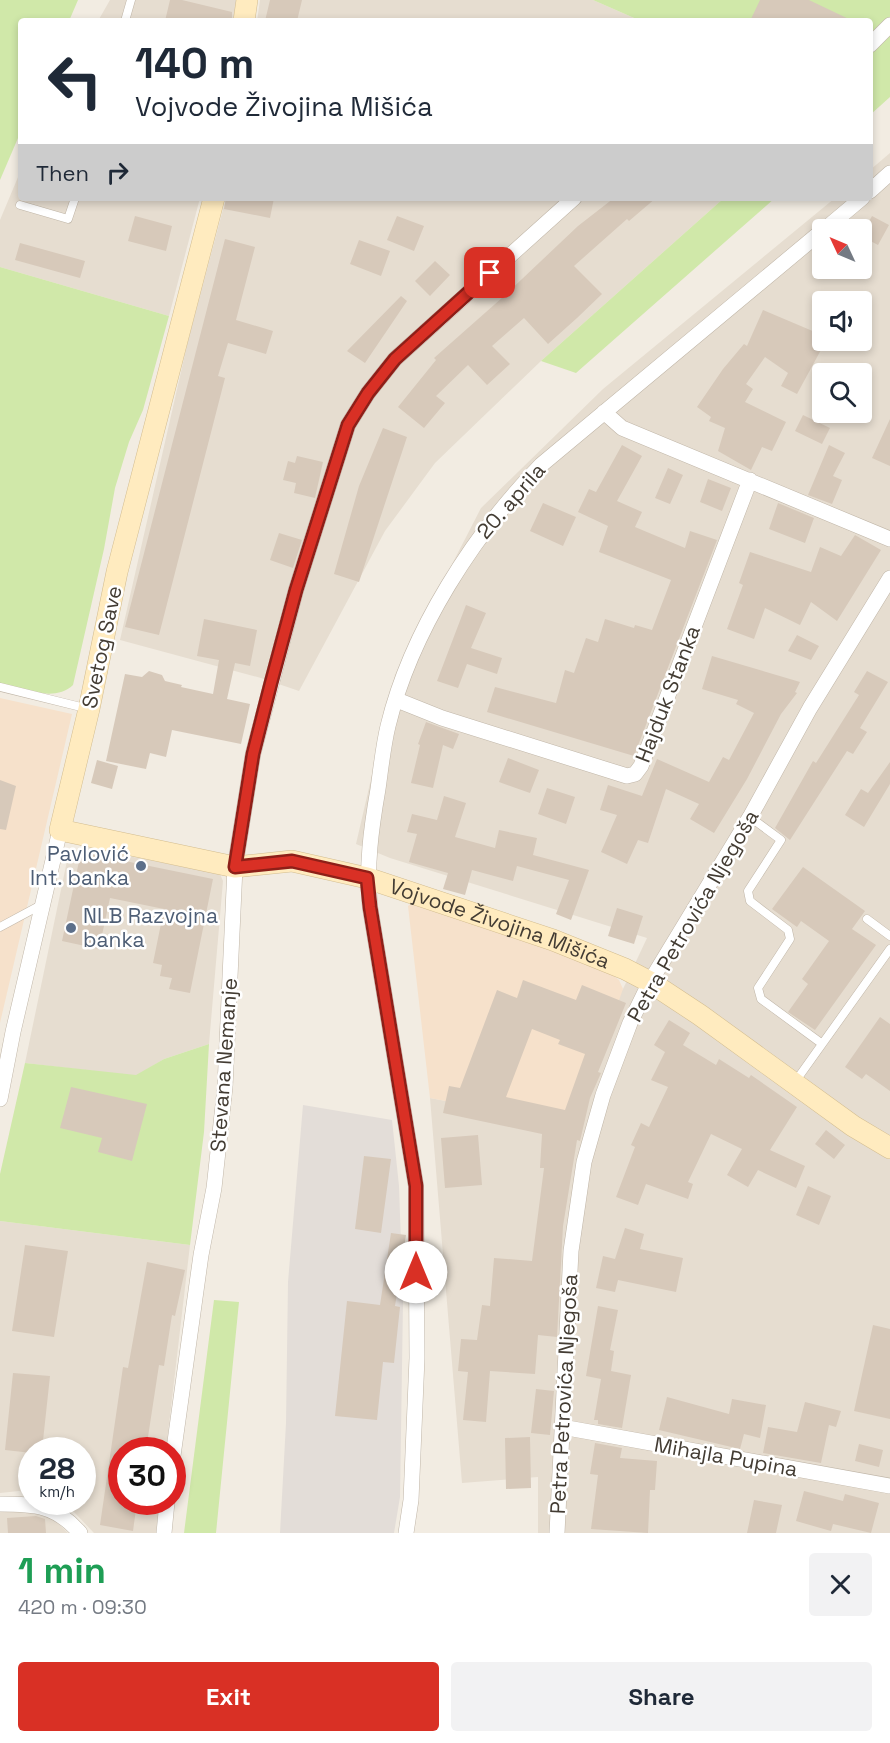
<!DOCTYPE html>
<html lang="en">
<head>
<meta charset="utf-8">
<style>
	:root { --surface:#fff; --page:#f2f2f3; --text:#1f2937; --muted:#747a83; --accent:#d93025 }
	body { margin:0; font-family:"Space Grotesk",sans-serif; background:var(--page); color:var(--text); height:100vh; display:flex; flex-direction:column; font-size:22px; white-space:nowrap }
	* { box-sizing:border-box; margin:0 }
	p { font-size:20px; color:var(--muted) }
	.icon { flex:none; width:33px; height:33px; fill:none; stroke:currentColor; stroke-width:2; stroke-linecap:round; stroke-linejoin:round }
	.map { position:relative; height:1533px; overflow:hidden }
	.sheet { display:flex; flex-direction:column; background:var(--surface); flex:1 }
	.sheet>* { flex:none }
	.top-card { position:absolute; left:18px; top:18px; width:855px; height:183px; border-radius:6px; box-shadow:0 3px 9px #0003; background:#fff; color:var(--text); overflow:hidden }
	.needle { width:39px; rotate:314deg }
	.buttons { position:absolute; left:812px; top:219px; display:grid; gap:12px }
	.buttons a { display:grid; place-items:center; width:60px; height:60px; border-radius:6px; background:var(--surface); box-shadow:0 3px 9px #0003; font-size:30px }
	.speed { position:absolute; left:18px; top:1437px; display:flex; gap:12px; font-size:30px; font-weight:700; text-align:center }
	.speed>* { display:grid; place-content:center; width:78px; height:78px; border-radius:50%; background:var(--surface); box-shadow:0 3px 9px #0003; line-height:1 }
	.speed small { font-size:15px; font-weight:400 }
	.speed .limit { border:9px solid #d22; background:#fff; color:#111 }
	.pin { position:absolute; display:grid; place-items:center; width:51px; height:51px; color:#fff; margin:-26px; border-radius:12px; box-shadow:0 3px 9px #0006 }
	.me { position:absolute; width:66px; margin:-33px; rotate:0deg; stroke-linejoin:round; filter:drop-shadow(0 0 4px #0008) }
	.turn { display:flex; align-items:center; gap:21px; height:126px; padding:0 18px; font-size:27px }
	.turn .icon { width:78px; height:78px; stroke-width:2.5 }
	.turn b { display:block; font-size:42px; line-height:51px }
	.then { display:flex; align-items:center; height:57px; padding:0 18px; background:#0003; gap:12px; font-size:22px }
	.round { display:grid; place-items:center; flex:none; width:63px; height:63px; border-radius:6px; background:var(--page) }
	.overview { display:flex; align-items:center; justify-content:space-between; height:102px; padding:0 18px }
	h1 { font-size:36px; font-weight:800; line-height:45px; color:#1e9e55 }
	.action { display:flex; gap:12px; margin-top:auto; padding:12px 18px }
	.action a { flex:1; height:69px; border-radius:6px; background:var(--accent); color:#fff; font-size:24px; font-weight:800; line-height:69px; text-align:center }
	.action a+a { background:var(--page); color:var(--text) }
	.map>svg:first-child { display:block }
	.residential { fill:#e6ddd0; fill-rule:evenodd }
	.commercial { fill:#f6e1cb }
	.industrial { fill:#e3ddd8 }
	.green { fill:#d0e8a9 }
	.building { fill:#d7c9ba; fill-rule:evenodd }
	.lines { fill:none; stroke-linecap:round; stroke-linejoin:round }
	.lane-casing { stroke:#c0b6a8; stroke-width:9 }
	.street-casing { stroke:#c0b6a8; stroke-width:16 }
	.secondary-casing { stroke:#d3bd90; stroke-width:22 }
	.lane { stroke:#fff; stroke-width:8 }
	.street { stroke:#fff; stroke-width:15 }
	.secondary { stroke:#ffebbf; stroke-width:21 }
	.route-casing { stroke:#8d1f18; stroke-width:15 }
	.route { stroke:#d93025; stroke-width:10 }
	.service-dot { fill:#5c6f8a; stroke:#fff; stroke-width:2 }
	.labels { text-anchor:middle; stroke-width:5; stroke-linejoin:round; paint-order:stroke }
	.street-label { font-size:21px; fill:#433c33; stroke:#fff }
	.service-label { font-size:21px; fill:#4e5e75; stroke:#fff; text-anchor:end }
</style>
</head>
<body>
<div class="map">
<svg width="890" height="1533" viewBox="0 0 890 1533">
	<rect width="100%" height="100%" fill="#f2ece2"/>
	<path class="residential" d="M110 0H237L233 21H98Z
		M260 0H593L641 21H257Z
		M890 153V1533H538V1477L462 1483 430 1098 513 1114 623 989 647 938 390 858 356 844 395 675 481 508 603 389 835 198H870V170ZM822 230H861V268H822ZM822 302H861V340H822ZM822 374H861V412H822Z
		M21 170V198H200L169 316 0 267V220Z
		M226 198H724L541 361 435 463 385 531 299 691 261 678 120 640 188 341Z
		M82 847 220 874 223 881 209 1044 164 1059 136 1076 25 1063 68 856Z
		M0 1221 190 1245 166 1450H122V1502H159L156 1533H94L74 1512 57 1502H82V1450H32L31 1494 19 1491 0 1493Z
		M27 1511 54 1519 68 1533H0V1512Z"/>
	<path class="commercial" d="M0 698 72 714 0 1023Z
		M413 902 605 969 619 980 623 989 578 1117 513 1114 430 1098 408 906Z"/>
	<path class="industrial" d="M303 1105 392 1120 399 1186 403 1302 400 1497 394 1533H280L286 1423 288 1282Z"/>
	<path class="green" d="M0 0H78L69 21H21V131L0 180Z
		M593 0H890V97L870 115V21H641Z
		M724 198H775L576 373 541 361Z
		M0 267 169 316 143 410 129 442 115 488 104 549 73 685C55 703 21 688 0 684Z
		M209 1044 204 1132 190 1245 0 1221V1174L25 1063 136 1075 164 1059Z
		M214 1300 239 1302 216 1533H184Z"/>
	<path class="building" d="M170 0H182L232 12V21H165Z
		M270 0H302L297 21H265Z
		M760 0H809L853 21H750Z
		M226 198H274L270 218 224 209Z
		M614 198H656L629 221 627 219 574 266 602 294 577 318 548 344 524 318 492 346 510 364 487 385 468 365 436 396 445 403 424 428 398 407 436 360 434 358 503 297 578 226Z
		M135 216 172 226 166 251 128 241Z
		M397 216 424 226 414 251 387 240Z
		M872 216 889 225 878 245 861 236Z
		M225 239 255 247 236 320 273 331 266 354 228 343 218 376 225 378 159 635 125 627Z
		M359 240 390 251 381 276 350 264Z
		M20 243 85 261 80 278 15 260Z
		M435 261 450 275 430 296 415 281Z
		M401 296 407 301 365 363 347 351Z
		M763 310 822 335V348L797 394 781 386 788 373 765 357 746 384 753 389 745 402 786 422 772 451 762 447 751 470 718 451 725 428 709 421 711 417 697 407 723 369 744 344 747 346Z
		M803 415 830 428 822 444 795 431Z
		M890 419V466L872 458Z
		M383 428 407 437 359 582 334 574 359 486Z
		M622 445 642 456 617 501 642 512 635 527 685 548 690 531 717 540 634 756 487 712 495 687 556 703 565 670 574 673 586 638 598 642 605 619 634 628 635 625 652 630 671 580 599 552 608 526 578 512 589 489 596 492Z
		M829 445 845 453 833 476 842 480 832 504 808 495Z
		M297 456 323 462 315 498 294 493 296 483 283 480 288 461 295 463Z
		M668 468 683 475 670 504 655 498Z
		M708 479 731 488 722 511 700 502Z
		M543 503 576 517 563 546 530 531Z
		M778 503 814 518 805 543 769 529Z
		M279 533 302 540 293 568 270 560Z
		M855 535 881 550 837 621 811 602 800 625 765 608 754 639 727 629 743 585 739 583 750 552 811 572 820 547 841 556Z
		M466 605 486 613 471 648 502 658 497 674 467 664 458 688 437 681Z
		M204 619 257 630 250 666 235 663 227 699 250 704 241 744 172 730 166 757 150 753 146 769 106 761 125 674 142 677 149 671 162 675 165 681 182 685 181 687 213 694 219 660 197 656Z
		M797 635 819 646 811 660 788 651Z
		M712 656 800 682 795 692 797 693 781 714 747 779 714 833 690 819 699 804 666 789 648 843 638 840 627 864 601 852 617 815 600 810 608 785 642 796 657 759 709 782 723 757 729 760 754 713 736 704 738 700 702 689Z
		M867 671 888 682 860 728 867 732 853 754 847 751 790 840 775 828 813 761 816 763 859 695 854 692Z
		M426 722 459 734 453 749 443 745 433 788 411 783 420 745 418 744Z
		M508 758 539 770 530 793 499 782Z
		M97 760 118 766 112 789 91 783Z
		M890 762V784L864 827 845 815 861 789 868 793Z
		M0 780 16 786 6 830 0 829Z
		M547 788 575 797 566 824 538 814Z
		M444 796 466 803 455 837 495 848 499 830 537 838 533 855 589 870 571 920 556 914 569 880 517 866 513 881 472 870 465 895 443 889 448 873 409 862 417 834 407 832 412 814 437 820Z
		M81 852 213 879 190 993 169 989 172 978 160 976 162 965 153 963 164 909 110 898 99 949 62 941Z
		M803 867 865 911 852 929 876 945 815 1030 788 1012 808 984 802 979 829 941 801 921 797 927 772 909Z
		M617 908 643 916 634 944 608 936Z
		M523 980 576 1000 582 985 626 1003 598 1072 601 1073 590 1098 580 1141 577 1140 563 1226 557 1337 538 1335 535 1374 490 1371 486 1422 463 1420 468 1372 458 1371 461 1339 477 1340 482 1305 490 1306 494 1258 532 1261 544 1168H540L542 1134 443 1113 449 1086 460 1088 497 990 517 998ZM532 1029 560 1040 558 1044 585 1054 565 1110 506 1097Z
		M880 1017 890 1024V1091L866 1074 862 1079 845 1067Z
		M669 1020 690 1033 683 1045 716 1065 719 1059 749 1078 751 1075 797 1107 770 1150 805 1166 796 1188 758 1170 748 1187 727 1175 742 1149 711 1134 688 1182 693 1184 688 1199 646 1184 638 1205 616 1197 635 1147 631 1145 641 1123 649 1127 668 1087 651 1080 665 1052 654 1045Z
		M71 1087 147 1104 132 1161 98 1152 102 1138 60 1128Z
		M826 1130 845 1145 834 1159 815 1144Z
		M478 1135 482 1185 445 1188 441 1138Z
		M364 1156 391 1159 381 1233 355 1229Z
		M808 1186 831 1196 819 1225 796 1215Z
		M625 1228 644 1234 640 1249 683 1258 676 1292 618 1280 615 1292 596 1288 603 1256 615 1259Z
		M391 1233 406 1235 395 1306 400 1307 394 1363 383 1362 377 1420 335 1416 347 1301 380 1305Z
		M25 1245 68 1251 54 1337 12 1331Z
		M147 1262 185 1270 175 1316 172 1315 164 1366 159 1365 146 1450H122V1502H137L133 1531 100 1525 123 1367 128 1368Z
		M598 1306 618 1310 610 1350 614 1351 611 1371 631 1375 622 1428 598 1424V1420H594L601 1379 586 1376Z
		M873 1325 890 1329V1419L854 1411Z
		M13 1373 50 1376 42 1450H32V1453L5 1450Z
		M536 1389 554 1391 550 1435 531 1433Z
		M667 1397 729 1414 732 1399 766 1405 760 1438 744 1434 740 1449 659 1430Z
		M805 1402 841 1411 836 1427 829 1425 821 1463 763 1453 768 1427 797 1432Z
		M530 1437 531 1488 506 1489 505 1438Z
		M595 1443 622 1448 620 1458 657 1461 655 1490H650L648 1533 591 1529 598 1475 590 1474Z
		M859 1444 883 1450 879 1467 855 1461Z
		M804 1491 843 1501 845 1494 879 1503 871 1533 833 1524 831 1531 796 1521Z
		M754 1500 782 1505 776 1533H747Z
		M36 1516 45 1519 46 1533H8L7 1518Z"/>
	<g class="lines">
		<defs>
			<path id="lane" d="M125 21 131 0
				M20 205 68 219 75 198
				M0 687 89 709
				M750 817 781 840 748 891 750 901 788 930 790 939 758 988 761 999 821 1043
				M867 919 890 936
				M0 927 41 905
				M795 1082 890 949"/>
			<path id="street" d="M870 45 890 25
				M870 191 890 173
				M824 230 862 198
				M604 412 622 428 890 539
				M397 700 442 718 627 776 635 774 641 766 750 480
				M0 1099 13 1032 60 830
				M562 1427 890 1486
				M172 1463 201 1255 214 1188 225 1087 235 867 253 754 296 590 348 425 368 393 395 359 574 198
				M0 1504C35 1504 56 1505 80 1533
				M164 1533 167 1502
				M406 1533 411 1500 417 1358 416 1186 370 907C366 867 371 829 378 789 381 768 383 747 388 726 411 631 474 534 541 465L822 231
				M557 1533 571 1251 584 1162 603 1095 630 1023 650 982 750 817 810 708 890 578"/>
			<g id="secondary">
				<path d="M244 21 247 0"/>
				<path id="s1" d="M214 198 117 572 89 709 60 830 235 867 292 861 367 878 553 940 625 969 650 982 700 1015 853 1126 890 1148"/>
			</g>
		</defs>
		<use href="#lane" class="lane-casing"/>
		<use href="#street" class="street-casing"/>
		<use href="#secondary" class="secondary-casing"/>
		<use href="#lane" class="lane"/>
		<use href="#street" class="street"/>
		<use href="#secondary" class="secondary"/>
	</g>
	<g class="lines">
		<defs>
			<path id="route" d="M416 1272V1186L370 907 367 878 292 861 235 867 253 754 271 683 296 590 348 425 368 393 395 359 490 273"/>
		</defs>
		<use href="#route" class="route-casing"/>
		<use href="#route" class="route"/>
	</g>
	<g class="service-dot">
		<circle cx="141" cy="866" r="6"/>
		<circle cx="71" cy="928" r="6"/>
	</g>
	<g class="labels">
		<g class="street-label">
			<text transform="translate(511 501) rotate(-49)" y="7">20. aprila</text>
			<text transform="translate(102 647) rotate(-78)" y="7">Svetog Save</text>
			<text transform="translate(668 694) rotate(-69)" y="7">Hajduk Stanka</text>
			<text transform="translate(693 916) rotate(-60)" y="7">Petra Petrovića Njegoša</text>
			<text dy="7" stroke="none"><textPath href="#s1" startOffset="1104">Vojvode Živojina Mišića</textPath></text>
			<text transform="translate(224 1065) rotate(-86)" y="7">Stevana Nemanje</text>
			<text transform="translate(564 1394) rotate(-87)" y="7">Petra Petrovića Njegoša</text>
			<text transform="translate(726 1457) rotate(10)" y="7">Mihajla Pupina</text>
		</g>
		<g class="service-label">
			<text x="129" y="861">Pavlović<tspan x="129" dy="24">Int. banka</tspan></text>
			<text x="83" y="923" text-anchor="start">NLB Razvojna<tspan x="83" dy="24">banka</tspan></text>
		</g>
	</g>
</svg>
<div class="buttons">
<a><svg class="needle" viewBox="-14 -14 28 28"><path d="M0-13l5 13h-10z" fill="#e53935"/><path d="M0 13l5-13h-10z" fill="#747a83"/></svg></a>
<a><svg class="icon" aria-label="sound" viewBox="0 0 24 24"><path d="M4 9h4l5-4v14l-5-4H4zM17 9q2 3 0 6"/></svg></a>
<a><svg class="icon" aria-label="search" viewBox="0 0 24 24"><circle cx="10" cy="10" r="6"/><path d="M15 15l6 6"/></svg></a>
</div>
<div class="speed"><div>28<small>km/h</small></div><div class="limit">30</div></div>
<div class="pin" style="left:490px;top:273px;background:#d93025"><svg class="icon" aria-label="arrive" viewBox="0 0 24 24"><path d="M6 21V4h12l-3 4 3 4H6"/></svg></div>
<svg class="me" style="left:416px;top:1272px" viewBox="-20 -20 40 40"><circle r="19" fill="#fff"/><path d="M0-13L10 11 0 6-10 11z" fill="#d93025"/></svg>
<div class="top-card">
<div class="turn"><svg class="icon" aria-label="left" viewBox="0 0 24 24"><path d="M17 20v-9H6M10 6l-5 5 5 5"/></svg><div><b>140 m</b>Vojvode Živojina Mišića</div></div>
<div class="then">Then<svg class="icon" aria-label="right" viewBox="0 0 24 24"><path d="M7 20v-9h11M14 6l5 5-5 5"/></svg></div>
</div>
</div>
<section class="sheet">
<div class="overview"><div><h1>1 min</h1><p>420 m · 09:30</p></div><a class="round"><svg class="icon" aria-label="close" viewBox="0 0 24 24"><path d="M6 6l12 12M18 6L6 18"/></svg></a></div>
<div class="action"><a>Exit</a><a>Share</a></div>
</section>
</body>
</html>
